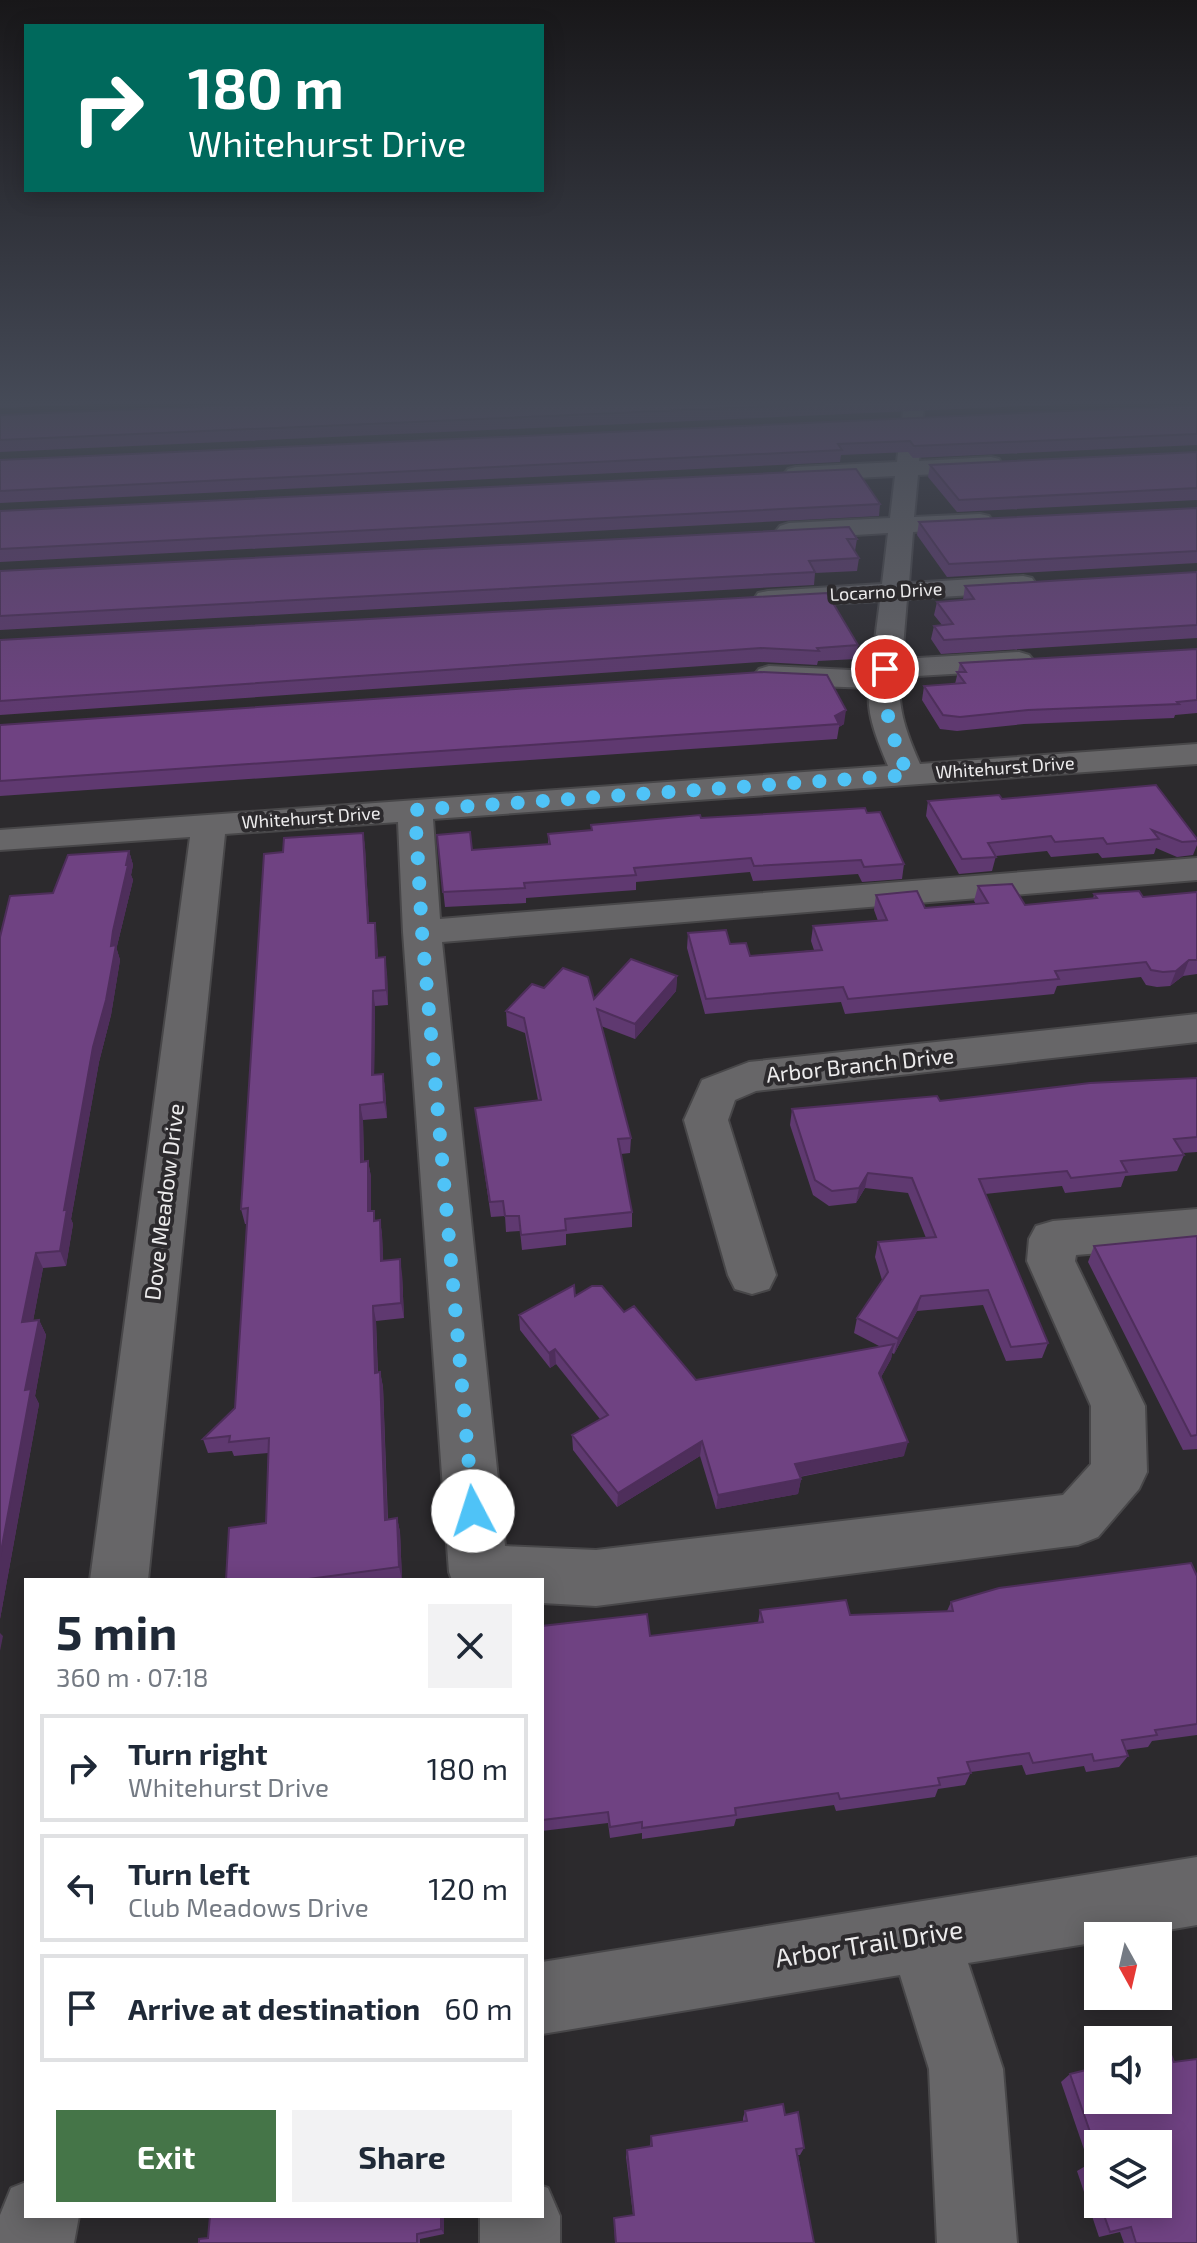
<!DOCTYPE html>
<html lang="en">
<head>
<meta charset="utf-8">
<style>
	:root { --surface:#fff; --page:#f2f2f3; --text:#1f2937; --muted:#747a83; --line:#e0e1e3; --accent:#457548 }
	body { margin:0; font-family:"Exo 2",sans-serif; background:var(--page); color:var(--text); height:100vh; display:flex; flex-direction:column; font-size:30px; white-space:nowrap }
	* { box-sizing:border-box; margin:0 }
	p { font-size:26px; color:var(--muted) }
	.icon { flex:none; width:44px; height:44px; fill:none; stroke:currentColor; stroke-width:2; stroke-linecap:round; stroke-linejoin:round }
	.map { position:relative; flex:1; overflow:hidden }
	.side { position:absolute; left:24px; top:1578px; width:520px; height:640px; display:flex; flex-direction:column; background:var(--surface); border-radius:0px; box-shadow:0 4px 20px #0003 }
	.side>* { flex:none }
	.guide { position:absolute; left:24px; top:24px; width:520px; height:168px; border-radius:0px; box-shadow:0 4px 20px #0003; background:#00695c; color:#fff; overflow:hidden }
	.needle { width:52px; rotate:172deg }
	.tools { position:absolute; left:1084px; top:1922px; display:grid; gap:16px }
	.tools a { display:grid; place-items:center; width:88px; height:88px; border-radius:0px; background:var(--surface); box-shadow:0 4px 20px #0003; font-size:40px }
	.pin { position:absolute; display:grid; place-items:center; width:68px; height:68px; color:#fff; margin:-34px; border:4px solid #fff; border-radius:50%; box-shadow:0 2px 8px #0007 }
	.me { position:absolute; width:88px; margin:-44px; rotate:355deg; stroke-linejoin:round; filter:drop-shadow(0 0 6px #0008) }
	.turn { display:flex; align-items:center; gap:28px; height:168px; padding:0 32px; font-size:36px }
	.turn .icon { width:104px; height:104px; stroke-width:2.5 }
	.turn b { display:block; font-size:56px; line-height:68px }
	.round { display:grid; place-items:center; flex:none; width:84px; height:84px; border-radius:0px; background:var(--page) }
	.overview { display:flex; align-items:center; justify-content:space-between; height:136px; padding:0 32px }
	h1 { font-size:48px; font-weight:700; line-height:60px }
	.action { display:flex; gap:16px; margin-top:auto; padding:16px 32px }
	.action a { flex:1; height:92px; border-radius:0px; background:var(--accent); color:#fff; font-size:32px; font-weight:700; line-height:92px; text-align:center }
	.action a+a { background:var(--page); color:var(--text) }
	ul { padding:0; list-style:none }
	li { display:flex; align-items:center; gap:24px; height:108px; margin:0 16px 12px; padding:0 16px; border:4px solid var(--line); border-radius:0px }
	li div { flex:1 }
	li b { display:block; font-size:30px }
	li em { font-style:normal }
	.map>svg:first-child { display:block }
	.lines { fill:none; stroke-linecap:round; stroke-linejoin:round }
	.minor-casing { stroke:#484749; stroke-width:4 }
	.minor { fill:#676668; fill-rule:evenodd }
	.wall { fill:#5f3970; fill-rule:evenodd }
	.shaded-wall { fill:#4e2e5b }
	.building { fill:#6f4282; stroke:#4e2e5b; stroke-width:2 }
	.route { stroke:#4fc3f7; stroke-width:14; stroke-dasharray:0 25.2 }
	.labels { text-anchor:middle; stroke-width:8; stroke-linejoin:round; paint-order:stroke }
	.far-street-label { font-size:18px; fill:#ecebec; stroke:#2c2a2d }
	.street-label { font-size:22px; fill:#ecebec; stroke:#2c2a2d }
	.near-street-label { font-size:26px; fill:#ecebec; stroke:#2c2a2d }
</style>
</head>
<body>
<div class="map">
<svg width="1197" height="2243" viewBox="0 0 1197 2243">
	<rect width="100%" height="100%" fill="#2c2a2d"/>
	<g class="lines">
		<defs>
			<path id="minor" d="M904 404H924L919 461 991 457 999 459 1002 464 999 469 991 471 918 475 914 517 980 514 989 516 992 521 989 526 980 528 913 532 909 583 1023 576 1032 578 1036 584 1032 590 1023 592 907 599 902 659 1019 652 1029 655 1034 661 1029 667 1019 670 900 677C897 709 907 735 920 764L1197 744V764L433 819 440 919 1197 858V880L442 942 505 1546 596 1550 1063 1495 1091 1464V1406L1027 1261 1029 1239 1036 1226 1053 1221 1197 1209V1245L1076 1255 1075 1261 1145 1406 1147 1472 1139 1489 1098 1537 1078 1545 596 1606 542 1603V1580H452L449 1572 403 932 398 822 225 834 148 1580H90L190 837 0 850V830L888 766C878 742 866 715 869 688L769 684 759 681 754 675 759 669 769 666 871 671 880 601 768 607 758 605 754 599 758 593 768 591 882 584 888 533 789 539 780 536 776 531 780 526 789 523 890 518 895 476 796 481 788 479 784 474 788 469 796 467 897 462Z
				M1197 1014V1042L756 1091 735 1100 728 1120 776 1275 769 1289 752 1294 735 1289 728 1275 684 1120 702 1080 749 1062Z
				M1197 1857V1925L1133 1936H1098V1942L968 1963 1003 2069 1017 2243H937L929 2069 900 1975 542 2034V1962Z
				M26 2182V2216H79L74 2243H0V2215L11 2188Z
				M542 2186 548 2188 560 2216V2243H480V2216H542Z"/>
		</defs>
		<use href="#minor" class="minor-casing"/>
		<use href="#minor" class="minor"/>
	</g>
	<path class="wall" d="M0 404H98L0 408Z
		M257 404H1069L0 452V415Z
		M1197 405V445L913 458 908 452 841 455 840 462 0 503V460Z
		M1197 452V500L957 512 928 477 930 465Z
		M880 504 879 516 0 562V511Z
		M1197 508V563L947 577 917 535 919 522Z
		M857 539 855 551 859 558 857 571 815 573 814 585 0 630V571Z
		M1197 572V638L941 654 931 639 934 626 942 625 934 615 937 602 963 600 965 586Z
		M0 640 858 645 856 659 818 661 817 665 760 662 0 715Z
		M1197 649V713L1175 715 1174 718 1024 724 957 731 940 729 922 700 924 686 955 684 960 663Z
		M844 724 839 727 837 739 0 796V725Z
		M1002 799 1197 839V845L1193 855 1177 857 1156 848 1154 854 1102 858 1098 853 1051 857 1047 851 996 856 992 871 959 874 926 816 928 801Z
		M867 813 904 864 902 879 862 882 858 874 753 881 750 872 636 882V890L526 898V903L445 907 437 835 472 850 548 844V834L591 830V825L701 818Z
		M363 833 365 847 369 923H375L378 958 387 973 388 1005 375 1006 374 1075 383 1074 385 1089 387 1118 363 1120 364 1162 368 1161 371 1177V1211L376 1221 380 1220 382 1235 383 1261 402 1274 404 1318 376 1321 378 1373 380 1372 383 1387 388 1520 397 1518 400 1532 402 1580H226L266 1523 268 1453 234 1456 232 1451 208 1453 203 1439 235 1408 247 1224H245L241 1209 283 852Z
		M129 851 133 865 131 875 133 880 117 946V950L120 960 111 1015 99 1062 71 1219 73 1224 66 1266 43 1268 33 1321 39 1320 46 1335 35 1396 39 1404 0 1619V937L53 893Z
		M978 886 1025 905 1093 899 1094 894 1143 897 1197 892V974L1183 976 1170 986 1157 987 1146 985 1141 977 1057 986 1054 994 845 1014 841 1002 705 1014 687 948 688 933 730 944 750 956 814 950 811 941 813 926 878 921 874 910 876 895 925 908 976 904 974 901Z
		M677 976 676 991 635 1039 601 1026 631 1138 630 1153 621 1154 632 1212V1227L566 1234V1245L522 1250 520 1231 506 1232 505 1216 491 1217 475 1108 538 1100 525 1033 507 1026 506 1011 544 988 594 999Z
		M1197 1078V1152L1183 1153 1184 1155 1177 1171 1125 1176 1121 1187 1065 1193 1062 1186 985 1194 1048 1343 1042 1358 1006 1361 983 1305 917 1311 894 1354 892 1353 891 1359 881 1377 904 1456 800 1477 801 1479 798 1494 716 1509 700 1456 617 1507 573 1450 572 1435 600 1419 556 1364 550 1368 520 1330 519 1315 575 1296 624 1312 696 1380 881 1347 854 1333 857 1318 882 1280 875 1257 878 1242 926 1238 908 1193 865 1188 856 1203 829 1206 813 1195 790 1125 792 1109 940 1101Z
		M1197 1236V1449L1183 1450 1088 1262 1094 1246Z
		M1197 1576V1735L1152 1741 1148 1747 1126 1750 1128 1756 1119 1767 1086 1772 1084 1766 1026 1775 1022 1765 971 1772 965 1785 938 1789 935 1797 836 1811 834 1805 736 1819 734 1826 642 1839V1833L610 1838 608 1823 542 1831V1626L650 1636 758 1623 760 1610 850 1615 947 1611 951 1602Z
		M1070 2074 1197 2243H1124L1120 2232 1099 2237 1077 2171 1089 2164 1061 2082ZM1098 2144 1158 2204H1098Z
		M745 2111 785 2115 804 2148 800 2155H798L814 2243H615L614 2218 633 2215 626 2157 627 2150 650 2146 651 2136 743 2122V2118Z
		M444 2216V2234L420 2239V2243H199L208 2238Z"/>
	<path class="shaded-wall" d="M846 710 844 724 839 727V724L835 716Z
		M363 833 365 847 370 938 368 923Z
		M129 851 133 865 131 875 133 880 117 946V950L120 960 111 1015 99 1062 71 1219 73 1224 66 1266 60 1251 64 1210 111 946 113 931Z
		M375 923 377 938 379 973 376 958Z
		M385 957 387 973 388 1005 386 990Z
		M1189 960 1183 976 1170 986 1176 971Z
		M677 976 676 991 635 1039V1024Z
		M373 991 375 1006 374 1090 372 1075Z
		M383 1074 385 1089 387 1118 384 1102Z
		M360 1105 363 1120 364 1177 361 1162Z
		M368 1161 371 1177V1227L368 1211Z
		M868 1173 865 1188 856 1203 859 1188Z
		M380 1220 382 1235 384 1276 381 1261Z
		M36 1253 43 1268 30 1337 22 1322Z
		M400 1259 402 1274 404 1318 401 1303Z
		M921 1296 917 1311 894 1354 898 1339Z
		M373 1306 376 1321 378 1388 375 1373Z
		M39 1320 46 1335 35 1396 39 1404 0 1619V1557L25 1390Z
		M894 1344 891 1359 875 1388 879 1373Z
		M555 1349 556 1364 550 1368 549 1353Z
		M380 1372 383 1387 388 1534 385 1520Z
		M702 1441 700 1456 617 1507 618 1493Z
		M908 1442 904 1456 792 1478 795 1464Z
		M801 1479 798 1494 716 1509 718 1495Z
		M397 1518 400 1532 402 1580 399 1567Z
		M0 1633 3 1636 0 1651Z
		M441 2216H444V2234L441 2229Z"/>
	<path class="building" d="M257 404H824L0 440V415Z
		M1197 405V434L914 446 910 441 838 444 842 450 0 491V460Z
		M1197 452V488L959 500 930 465Z
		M856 469 880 504 0 549V511Z
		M1197 508V551L949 564 919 522Z
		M849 527 857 539H847L859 558 809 561 815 572 0 616V571Z
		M1197 572V625L944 640 934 626 953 624 937 602 974 599 965 586Z
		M827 593 858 645 817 648 819 651 761 648 0 701V640Z
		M1197 649V700L1177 702 1179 704 1028 710 960 717 943 715 924 686 965 683 957 672H966L960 663Z
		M761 672 827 675 846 710 835 716 839 724 0 781V725Z
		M1156 785 1197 839V841L1182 842 1152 830 1159 839 1107 844 1103 838 1055 842 1051 836 988 843 996 857 962 859 928 801 999 795 1002 799Z
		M865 808 867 813 880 812 904 864 864 867 861 860 754 866 751 858 634 868 636 875 524 883 525 888 443 892 437 835 470 832 472 850 550 844 548 834 592 830 591 825 700 815 701 818Z
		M363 833 368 923H375L376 958 385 957 386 990 373 991 372 1075 383 1074 384 1102 360 1105 361 1162 368 1161V1211H374V1221L380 1220 381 1261 400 1259 401 1303 373 1306 375 1373 380 1372 385 1520 397 1518 399 1567 301 1580H226L229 1528 266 1523 269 1438 229 1442 230 1436 203 1439 235 1408 248 1208 241 1209 264 854 283 852 284 838Z
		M129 851 126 865H128L113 931 111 946 116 945 106 1000 93 1047 64 1210 67 1209 60 1251 36 1253 22 1322 39 1320 25 1390 31 1389 0 1557V937L10 896 53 893 68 855Z
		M1012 884 1025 905 1097 898 1094 894 1139 891 1143 897 1197 892V960H1189L1176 971 1163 972 1151 970 1146 962 1055 971 1059 979 848 999 843 987 706 999 688 933 726 930 730 944 746 943 750 956 822 950 813 926 887 920 876 895 917 891 925 908 988 903 978 886Z
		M631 959 677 976 635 1024 597 1009 631 1138 618 1139 632 1212 565 1219 566 1230 521 1235 519 1216H505L503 1201 490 1202 475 1108 541 1100 524 1018 506 1011 532 984 544 988 563 968 588 977 594 999Z
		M1197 1078V1137L1174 1139 1184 1155 1121 1161 1127 1172 1071 1178 1067 1171 979 1179 1048 1343 1011 1347 988 1290 921 1296 898 1339 857 1318 888 1272 878 1242 936 1237 912 1178 868 1173 859 1188 832 1191 815 1180 792 1109 937 1096 940 1101 1090 1083Z
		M1197 1236V1435L1191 1436 1094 1246Z
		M574 1285 575 1296 592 1286H602L624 1312 634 1306 696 1380 894 1344 879 1373 908 1442 795 1464 801 1479 718 1495 702 1441 618 1493 572 1435 608 1415 555 1349 549 1353 519 1315Z
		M1191 1563 1197 1576V1724L1155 1730 1157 1735 1122 1740 1128 1756 1094 1761 1092 1754 1033 1763 1029 1753 967 1762 971 1773 938 1778 940 1785 840 1799 838 1793 735 1808 736 1815 642 1828V1822L610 1827 608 1812 542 1820V1626L647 1614 650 1636 763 1622 760 1610 846 1600 850 1615 953 1611 951 1602 999 1588Z
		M1168 2048 1174 2062 1197 2059V2243H1136L1131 2227 1110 2232 1100 2204H1158V2144H1098V2155L1070 2074 1098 2067V2100H1158V2051Z
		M783 2104 785 2115 798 2112 804 2148 796 2149 814 2243H616L614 2218 634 2215 627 2150 652 2146 651 2136 747 2121 745 2111Z
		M1098 2162V2198L1086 2165Z
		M210 2216H441V2229L417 2234V2243H199V2239L208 2238Z"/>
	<linearGradient id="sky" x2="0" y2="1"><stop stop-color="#181719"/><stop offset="0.56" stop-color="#454a57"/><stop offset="1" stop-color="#454a57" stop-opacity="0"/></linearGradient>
	<rect width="1197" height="718" fill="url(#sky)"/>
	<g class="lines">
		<path class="route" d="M473 1511 422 932 415 810 908 775C893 740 882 708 885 669"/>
	</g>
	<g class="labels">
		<g class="far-street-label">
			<text transform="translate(886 592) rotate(-3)" y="6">Locarno Drive</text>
			<text transform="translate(1005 768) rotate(-4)" y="6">Whitehurst Drive</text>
			<text transform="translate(311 818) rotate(-4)" y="6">Whitehurst Drive</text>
		</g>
		<g class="street-label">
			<text transform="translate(860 1065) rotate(-6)" y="8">Arbor Branch Drive</text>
			<text transform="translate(164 1202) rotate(-83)" y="8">Dove Meadow Drive</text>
		</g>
		<g class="near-street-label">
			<text transform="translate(869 1944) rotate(-9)" y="9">Arbor Trail Drive</text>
		</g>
	</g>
</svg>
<div class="tools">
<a><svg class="needle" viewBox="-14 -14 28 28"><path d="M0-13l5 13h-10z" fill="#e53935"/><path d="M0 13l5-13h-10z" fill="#747a83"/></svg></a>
<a><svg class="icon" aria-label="sound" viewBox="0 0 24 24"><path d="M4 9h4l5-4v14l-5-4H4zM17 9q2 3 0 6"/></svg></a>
<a><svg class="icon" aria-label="layers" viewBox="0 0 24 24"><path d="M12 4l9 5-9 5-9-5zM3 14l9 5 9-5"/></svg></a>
</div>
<div class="pin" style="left:885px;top:669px;background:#d93025"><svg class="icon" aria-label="arrive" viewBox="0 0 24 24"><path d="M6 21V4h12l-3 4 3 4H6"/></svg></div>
<svg class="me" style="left:473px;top:1511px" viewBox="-20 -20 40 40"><circle r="19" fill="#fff"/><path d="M0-13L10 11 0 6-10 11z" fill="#4fc3f7"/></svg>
<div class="guide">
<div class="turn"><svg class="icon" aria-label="right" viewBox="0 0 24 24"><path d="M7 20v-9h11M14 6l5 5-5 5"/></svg><div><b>180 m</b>Whitehurst Drive</div></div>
</div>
<section class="side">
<div class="overview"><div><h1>5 min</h1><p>360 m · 07:18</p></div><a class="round"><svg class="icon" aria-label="close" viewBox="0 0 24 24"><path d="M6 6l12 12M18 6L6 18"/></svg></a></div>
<ul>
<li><svg class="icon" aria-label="right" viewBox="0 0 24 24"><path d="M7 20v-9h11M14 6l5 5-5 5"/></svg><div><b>Turn right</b><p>Whitehurst Drive</p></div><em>180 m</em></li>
<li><svg class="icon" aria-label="left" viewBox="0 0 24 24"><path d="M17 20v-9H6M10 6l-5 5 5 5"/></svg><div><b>Turn left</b><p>Club Meadows Drive</p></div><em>120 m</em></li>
<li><svg class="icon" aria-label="arrive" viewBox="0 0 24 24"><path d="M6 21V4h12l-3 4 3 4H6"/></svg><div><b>Arrive at destination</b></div><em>60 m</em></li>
</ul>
<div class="action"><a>Exit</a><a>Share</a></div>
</section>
</div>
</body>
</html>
